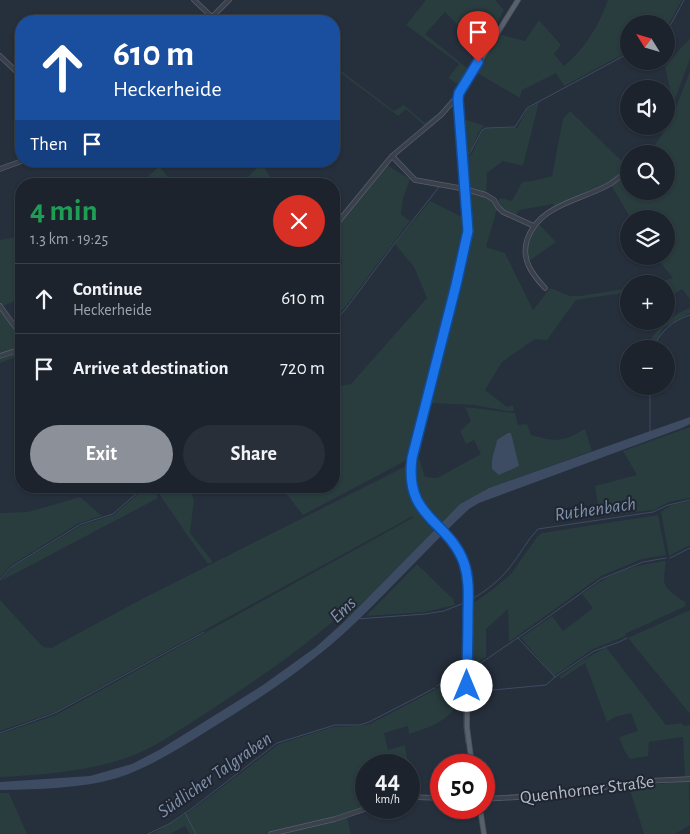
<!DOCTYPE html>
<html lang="en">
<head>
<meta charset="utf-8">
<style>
	:root { --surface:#1c232d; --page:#292f39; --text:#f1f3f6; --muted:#a0a4aa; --line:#3a4049; --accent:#8c9099 }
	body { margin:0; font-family:"Alegreya Sans",sans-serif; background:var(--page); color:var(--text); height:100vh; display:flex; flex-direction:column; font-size:19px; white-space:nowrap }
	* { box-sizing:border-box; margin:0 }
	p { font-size:16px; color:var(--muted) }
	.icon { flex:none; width:28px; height:28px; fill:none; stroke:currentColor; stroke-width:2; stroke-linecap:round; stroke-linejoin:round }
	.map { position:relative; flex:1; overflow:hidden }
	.sheet { position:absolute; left:15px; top:178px; width:325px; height:315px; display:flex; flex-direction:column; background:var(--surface); border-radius:20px; box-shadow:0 1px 4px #0004,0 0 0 1px var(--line) }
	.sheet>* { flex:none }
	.banner { position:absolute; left:15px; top:15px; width:325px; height:152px; border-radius:20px; box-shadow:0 1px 4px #0004,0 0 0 1px var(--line); background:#1a4fa0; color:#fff; overflow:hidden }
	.needle { width:32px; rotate:307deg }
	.buttons { position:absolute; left:620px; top:15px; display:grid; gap:10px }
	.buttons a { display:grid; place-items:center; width:55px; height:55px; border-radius:50%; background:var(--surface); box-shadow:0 1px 4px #0004,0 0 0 1px var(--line); font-size:25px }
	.speed { position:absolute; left:355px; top:754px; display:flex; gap:10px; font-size:25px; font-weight:700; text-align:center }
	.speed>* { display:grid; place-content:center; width:65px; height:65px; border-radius:50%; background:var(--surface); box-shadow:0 1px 4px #0004,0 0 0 1px var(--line); line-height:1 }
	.speed small { font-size:12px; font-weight:400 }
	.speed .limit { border:8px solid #d22; background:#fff; color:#111 }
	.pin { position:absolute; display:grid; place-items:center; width:42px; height:42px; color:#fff; margin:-51px -21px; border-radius:50% 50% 50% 0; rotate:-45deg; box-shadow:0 0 5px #0007 }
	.pin .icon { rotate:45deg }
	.me { position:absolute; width:55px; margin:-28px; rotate:0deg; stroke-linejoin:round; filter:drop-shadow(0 0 4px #0008) }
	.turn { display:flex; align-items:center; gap:18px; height:105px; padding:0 15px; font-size:22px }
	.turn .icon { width:65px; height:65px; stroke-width:2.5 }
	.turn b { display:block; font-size:35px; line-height:42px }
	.then { display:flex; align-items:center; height:48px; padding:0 15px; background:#0003; gap:10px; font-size:19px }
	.round { display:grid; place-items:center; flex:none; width:52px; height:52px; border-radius:26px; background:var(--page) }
	.headline { display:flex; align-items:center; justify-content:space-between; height:85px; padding:0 15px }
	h1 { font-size:30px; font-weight:700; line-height:38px; color:#1e9e55 }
	.button { display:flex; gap:10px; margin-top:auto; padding:10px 15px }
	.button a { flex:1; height:58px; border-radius:30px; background:var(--accent); color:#fff; font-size:20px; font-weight:700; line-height:58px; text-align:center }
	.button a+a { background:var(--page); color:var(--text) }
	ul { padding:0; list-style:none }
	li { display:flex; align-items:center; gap:15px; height:70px; padding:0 15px; border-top:1px solid var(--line) }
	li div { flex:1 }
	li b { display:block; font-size:19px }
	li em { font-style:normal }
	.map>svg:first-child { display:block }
	.green { fill:#293c3e }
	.water { fill:#3d4c63 }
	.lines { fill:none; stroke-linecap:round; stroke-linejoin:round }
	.stream { stroke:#3d4c63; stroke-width:1 }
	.minor-casing { stroke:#585f6a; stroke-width:5.5 }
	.major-casing { stroke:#434a55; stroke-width:6 }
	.minor { stroke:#3a414c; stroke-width:4 }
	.major { stroke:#58606c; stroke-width:4.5 }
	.route-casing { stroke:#114b97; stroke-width:12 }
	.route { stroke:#1a73e8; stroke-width:9 }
	.labels { text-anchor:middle; stroke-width:4; stroke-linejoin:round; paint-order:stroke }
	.street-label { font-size:18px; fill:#b6bcc7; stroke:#1f2631 }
	.water-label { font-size:19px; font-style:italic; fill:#8092ac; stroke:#1f2631 }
</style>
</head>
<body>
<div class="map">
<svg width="690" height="834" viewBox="0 0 690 834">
	<rect width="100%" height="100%" fill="#262f3c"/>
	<path class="green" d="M426 0H495L504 10 496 25 486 15 477 17 463 30 445 12 425 34 467 68 468 70 461 86 448 78 459 64 406 25Z
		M608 0H682L666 29V24H629V51L564 86 556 73 522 90 520 98 477 73V69L499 34 525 41 539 20 561 45 554 54 564 66C585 49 599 25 608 0Z
		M690 38V59L673 104 665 66Z
		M336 67 394 111 404 105 425 123 439 112H442L425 126 406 109 398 116 335 69Z
		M690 71V299L682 289 666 299V284H651L673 278 655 256H666V219H631L611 185 629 172V191H666V154H648C669 129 679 101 690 71Z
		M539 102 523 166 503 161 487 173 486 194 467 188 465 158 472 154 482 130 487 128H517L527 109Z
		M570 111 629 168 609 182 554 207 553 204 520 210 515 216 503 210 498 200 501 198 512 201 522 182 533 181 552 176 563 119Z
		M461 118 485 126C474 133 476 150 465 156Z
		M255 161H260L275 184H241L258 167Z
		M387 165 410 179 403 198 401 214 410 221 346 306 334 319V268L342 264 340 249 335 248 334 229Z
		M159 166 174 184H141Z
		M471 193C483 196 492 197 497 209L486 247 505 253 533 310 550 288 570 296H580L629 288V292L576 300 547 340 535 339 502 362 485 390 507 407 513 405 514 411H506L475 405 428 403 463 265 469 231 468 194Z
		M430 201 462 217 464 232 458 261 405 461 303 515 280 486H334V387L351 384 427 298 414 267 395 244Z
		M539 224 556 242 529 261C525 246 530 236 539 224Z
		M21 236V299L2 306 0 304V240Z
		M690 308V313L663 328 652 349H646C654 330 671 315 690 308Z
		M0 310 21 338V355L0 363Z
		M429 407 422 438 421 452 417 447 426 408Z
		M465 407 515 413 518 425 527 424 531 435C556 442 562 442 585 429L592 451 489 488 460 504 441 523C424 506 410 486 415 460L419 458 425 477 437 478 481 454 474 440 466 444 460 431 471 421Z
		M690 427V498L669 502 654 510 600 516 595 486 637 475 623 451Z
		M406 466C406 493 417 511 434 530L346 620 338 617C296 654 250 684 203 715 178 731 152 750 123 759 83 772 42 775 0 777V734L56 715 414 517 413 516 55 712 0 731V600L43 647 53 648V647L142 599Z
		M147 486H158L155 491 158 498 1 581 12 567 82 525 114 515Z
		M162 486H189L194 500 190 533 213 562 208 564C191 542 177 519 161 497L159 493Z
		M80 497 102 516 79 523 10 566 0 578V513L28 512Z
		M690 501V545L669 556 661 512 671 505Z
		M658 515 666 555 642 559 601 576 509 642 508 609 486 629V657L477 663 471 659 472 604 492 590 511 574 537 537 542 533Z
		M666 561C662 589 663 586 685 602L686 606 625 634 626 636 593 649 554 676 521 638 552 616 563 631 593 608 582 594C611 573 631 565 666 561Z
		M417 564 453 599 455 605 426 612 366 616Z
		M690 610V714L628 638Z
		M606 647 666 725 682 723 684 726 690 725V776H685L683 737 649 742 648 756 630 759 624 750 619 737 638 731 631 713 615 717 607 722 585 663 561 679 559 677 581 661Z
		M475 668V679L479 682 481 692 480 696 470 698V669Z
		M459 671 460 703C443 723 434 726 409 734L408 726 384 733 388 750 405 745 408 765H366V783L357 786 362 808 335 818 264 834H190L185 826 170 834H152L188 813 279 744 333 727 359 726 370 724 435 690Z
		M689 781 690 825 675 834H644L629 787Z
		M0 793H9L27 834H0Z
		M347 817 351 834H277Z"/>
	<path class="water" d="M690 417V424L682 428 479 503 469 509C425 550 385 596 340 637 299 673 253 703 207 731 178 749 149 768 117 778 79 789 39 789 0 790V782L90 776 132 764 159 750 263 685 316 647 346 620 460 504 489 488Z
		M508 433H511L519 466 499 475 492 469C491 456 495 452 497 440Z"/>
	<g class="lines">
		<path class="stream" d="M666 33 684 0
			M465 157 470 153 482 130 486 128 515 127 527 108 629 53
			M334 322 345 310 395 243 439 187
			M653 349C660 331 672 321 690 315
			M650 386V433
			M670 558 690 548
			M0 580 11 567 81 524 113 514 145 486
			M472 599C486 591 500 580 510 567 520 555 527 540 538 529L653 512 668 505 690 500
			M357 619 425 614 444 611 464 603
			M518 638 555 677 594 651 619 642 627 638
			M470 668 475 667 538 624 601 579 643 562 666 558
			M437 686 463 668
			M482 691 546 685 555 677
			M464 701V727L466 743
			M0 733 55 713 204 632
			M185 813 196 834
			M148 834 169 824 190 810 277 743 335 725H360L369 722 435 688"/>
		<defs>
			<path id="minor" d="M194 0 212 17
				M208 21 229 0
				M0 56 21 76
				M392 156 415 180 465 189 486 195 494 200 498 207 503 212 534 226
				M0 169 22 161
				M334 227 392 156 441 115 454 100 458 99
				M545 288C532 274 521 260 527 240 539 204 581 201 610 184 616 180 622 175 628 170
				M0 306 21 335
				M0 356 21 349
				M409 797 441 798
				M484 799 554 795 646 781 690 779
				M271 834 335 819 368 808"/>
			<path id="major" d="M472 765 467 727 468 595C468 579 466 564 458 550 452 540 443 532 435 524 416 506 409 484 412 458L468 231 458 96 518 0
				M480 808 484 834"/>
		</defs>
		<use href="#minor" class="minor-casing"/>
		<use href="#major" class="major-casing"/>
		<use href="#minor" class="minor"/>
		<use href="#major" class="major"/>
	</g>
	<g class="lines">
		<defs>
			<path id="route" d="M467 686C467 663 468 640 468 617 468 599 470 581 464 563 448 519 404 519 412 458L456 285 468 231 458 99 459 93 478 62"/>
		</defs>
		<use href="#route" class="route-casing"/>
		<use href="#route" class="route"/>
	</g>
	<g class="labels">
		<g class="street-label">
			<text transform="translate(587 789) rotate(-7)" y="6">Quenhorner Straße</text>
		</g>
		<g class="water-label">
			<text transform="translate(595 508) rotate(-8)" y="7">Ruthenbach</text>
			<text transform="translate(342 609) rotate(-44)" y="7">Ems</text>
			<text transform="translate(214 774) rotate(-35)" y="7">Südlicher Talgraben</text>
		</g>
	</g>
</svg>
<div class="buttons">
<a><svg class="needle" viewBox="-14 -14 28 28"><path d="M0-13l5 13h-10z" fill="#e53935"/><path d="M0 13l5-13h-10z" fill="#a0a4aa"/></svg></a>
<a><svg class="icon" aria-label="sound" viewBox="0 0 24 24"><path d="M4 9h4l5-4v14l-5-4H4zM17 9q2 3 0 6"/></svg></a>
<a><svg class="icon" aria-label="search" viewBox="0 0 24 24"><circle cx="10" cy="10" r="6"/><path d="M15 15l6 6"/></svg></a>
<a><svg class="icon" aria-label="layers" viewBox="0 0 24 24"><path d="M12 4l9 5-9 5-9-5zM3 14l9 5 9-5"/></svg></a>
<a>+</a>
<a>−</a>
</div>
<div class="speed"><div>44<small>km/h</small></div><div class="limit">50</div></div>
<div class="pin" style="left:478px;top:62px;background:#d93025"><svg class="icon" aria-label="arrive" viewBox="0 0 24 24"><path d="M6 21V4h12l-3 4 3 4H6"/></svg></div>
<svg class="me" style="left:467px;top:686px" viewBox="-20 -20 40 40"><circle r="19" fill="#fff"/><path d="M0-13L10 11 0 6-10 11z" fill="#1a73e8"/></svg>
<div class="banner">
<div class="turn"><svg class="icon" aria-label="ahead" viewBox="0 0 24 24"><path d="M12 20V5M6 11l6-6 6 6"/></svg><div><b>610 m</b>Heckerheide</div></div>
<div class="then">Then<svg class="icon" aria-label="arrive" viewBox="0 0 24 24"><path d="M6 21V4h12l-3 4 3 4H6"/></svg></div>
</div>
<section class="sheet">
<div class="headline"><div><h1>4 min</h1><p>1.3 km · 19:25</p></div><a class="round" style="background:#d93025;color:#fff"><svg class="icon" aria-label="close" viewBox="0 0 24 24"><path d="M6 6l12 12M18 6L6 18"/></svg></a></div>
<ul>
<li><svg class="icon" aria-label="ahead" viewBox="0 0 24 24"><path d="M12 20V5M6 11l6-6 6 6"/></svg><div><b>Continue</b><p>Heckerheide</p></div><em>610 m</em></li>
<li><svg class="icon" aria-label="arrive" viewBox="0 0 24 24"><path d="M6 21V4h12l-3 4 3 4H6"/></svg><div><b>Arrive at destination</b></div><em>720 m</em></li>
</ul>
<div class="button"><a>Exit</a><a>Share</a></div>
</section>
</div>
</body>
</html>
